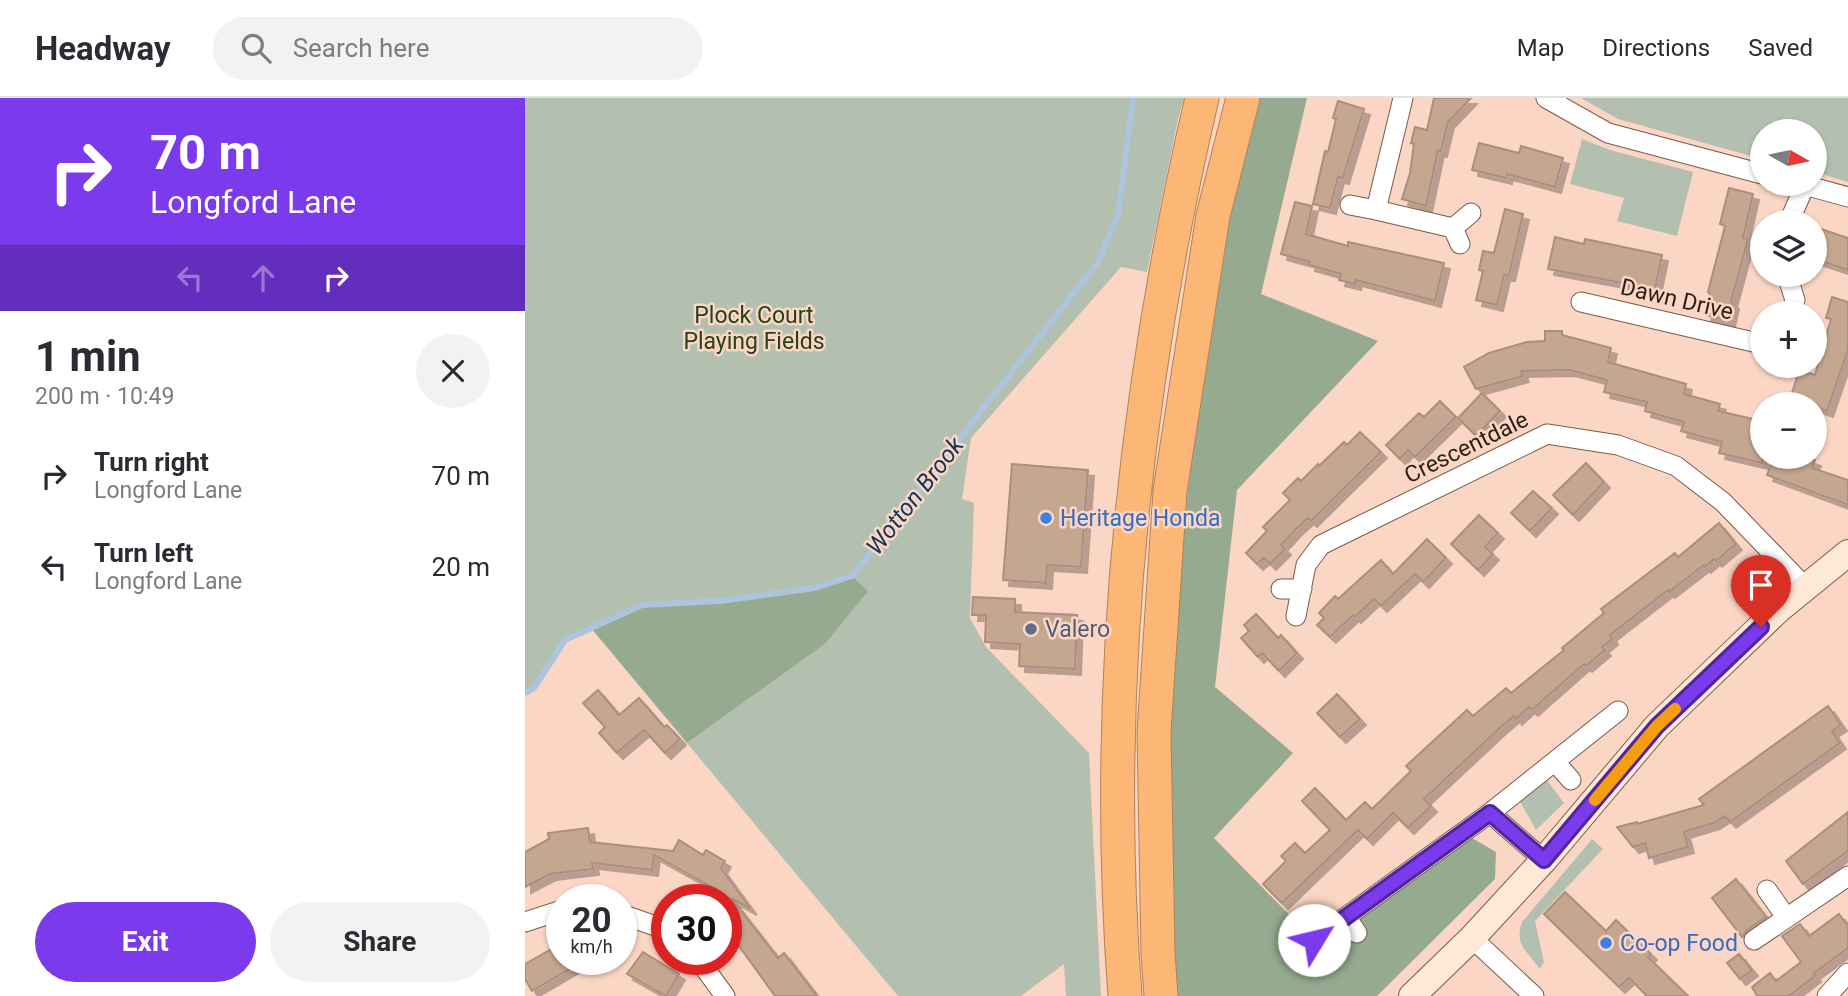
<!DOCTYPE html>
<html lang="en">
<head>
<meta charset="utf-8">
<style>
	:root { --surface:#fff; --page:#f2f2f3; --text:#2b2b33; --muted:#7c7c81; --line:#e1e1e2; --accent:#7c3aed }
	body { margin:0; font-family:Roboto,sans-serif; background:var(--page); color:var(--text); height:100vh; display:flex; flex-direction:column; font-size:26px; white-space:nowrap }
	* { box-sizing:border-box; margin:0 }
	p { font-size:23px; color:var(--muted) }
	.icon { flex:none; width:38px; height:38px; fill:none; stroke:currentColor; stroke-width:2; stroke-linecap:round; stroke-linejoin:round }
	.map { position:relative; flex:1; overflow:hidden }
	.sheet { display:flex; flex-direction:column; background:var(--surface); width:525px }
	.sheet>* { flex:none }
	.guide { background:#7c3aed; color:#fff; overflow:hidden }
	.needle { width:46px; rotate:99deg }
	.buttons { position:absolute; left:1225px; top:21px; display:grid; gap:14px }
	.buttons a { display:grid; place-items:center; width:77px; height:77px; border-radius:50%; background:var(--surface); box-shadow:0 2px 5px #0004; font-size:35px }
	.speed { position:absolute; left:21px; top:786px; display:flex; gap:14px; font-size:35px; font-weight:700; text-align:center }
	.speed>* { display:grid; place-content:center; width:91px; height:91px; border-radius:50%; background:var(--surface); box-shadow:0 2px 5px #0004; line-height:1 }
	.speed small { font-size:18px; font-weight:400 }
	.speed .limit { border:10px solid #d22; background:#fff; color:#111 }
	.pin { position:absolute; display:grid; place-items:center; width:60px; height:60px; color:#fff; margin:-72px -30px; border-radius:50% 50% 50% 0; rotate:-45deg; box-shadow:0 0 7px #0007 }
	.pin .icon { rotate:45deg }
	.me { position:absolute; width:77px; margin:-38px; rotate:54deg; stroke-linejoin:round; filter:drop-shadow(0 0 5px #0008) }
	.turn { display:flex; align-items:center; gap:24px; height:147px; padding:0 35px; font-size:32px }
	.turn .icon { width:91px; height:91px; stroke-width:2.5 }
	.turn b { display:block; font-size:49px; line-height:60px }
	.lanes { display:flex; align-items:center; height:66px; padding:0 35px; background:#0003; justify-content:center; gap:35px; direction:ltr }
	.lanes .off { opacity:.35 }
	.round { display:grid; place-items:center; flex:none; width:74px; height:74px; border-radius:37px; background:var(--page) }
	.headline { display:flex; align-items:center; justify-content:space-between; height:119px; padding:0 35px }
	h1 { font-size:42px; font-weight:700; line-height:52px }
	.action { display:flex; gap:14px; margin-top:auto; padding:14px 35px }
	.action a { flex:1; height:80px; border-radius:42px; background:var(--accent); color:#fff; font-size:28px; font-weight:700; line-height:80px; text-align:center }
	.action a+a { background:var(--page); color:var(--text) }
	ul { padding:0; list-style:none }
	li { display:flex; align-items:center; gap:21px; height:91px; padding:0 35px }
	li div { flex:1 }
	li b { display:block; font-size:26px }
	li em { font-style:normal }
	header { display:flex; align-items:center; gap:42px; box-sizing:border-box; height:98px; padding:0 35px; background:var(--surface); border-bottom:2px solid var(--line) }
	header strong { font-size:33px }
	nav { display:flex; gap:38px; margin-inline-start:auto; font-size:24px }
	.search { width:490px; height:63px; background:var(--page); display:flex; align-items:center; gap:18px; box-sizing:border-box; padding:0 24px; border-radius:38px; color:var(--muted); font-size:26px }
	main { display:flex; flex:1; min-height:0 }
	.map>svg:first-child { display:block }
	.green { fill:#b4c0af }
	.forest { fill:#96aa8f }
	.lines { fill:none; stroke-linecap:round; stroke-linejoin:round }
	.stream { stroke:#adc4dd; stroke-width:6 }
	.building { fill:#c5a691; stroke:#ad8e7a; stroke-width:2; filter:url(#shadow) }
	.street-casing { stroke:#795a4b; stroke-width:21 }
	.secondary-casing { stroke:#795a4b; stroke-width:28 }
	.highway-casing { stroke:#b38156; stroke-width:35 }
	.street { stroke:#fff; stroke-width:19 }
	.secondary { stroke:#fee9d6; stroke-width:26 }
	.highway { stroke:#fcb777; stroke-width:33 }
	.route-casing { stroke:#51269a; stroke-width:18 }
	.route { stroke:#7c3aed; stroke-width:12 }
	.slow { stroke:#f59e0b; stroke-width:12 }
	.shop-dot { fill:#3f7fe0; stroke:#fbd6c5; stroke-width:2.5 }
	.service-dot { fill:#5c6f8a; stroke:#fbd6c5; stroke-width:2.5 }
	.labels { text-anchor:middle; stroke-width:5; stroke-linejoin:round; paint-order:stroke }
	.street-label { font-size:23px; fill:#2b1e18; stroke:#fbd6c5 }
	.park-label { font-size:23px; fill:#264219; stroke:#fbd6c5 }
	.shop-label { font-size:23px; fill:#366cbe; stroke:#fbd6c5; text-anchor:start }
	.service-label { font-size:23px; fill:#4e5e75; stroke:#fbd6c5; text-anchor:start }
	.water-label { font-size:24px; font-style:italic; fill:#113658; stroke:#fbd6c5 }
</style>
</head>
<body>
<header>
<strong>Headway</strong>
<div class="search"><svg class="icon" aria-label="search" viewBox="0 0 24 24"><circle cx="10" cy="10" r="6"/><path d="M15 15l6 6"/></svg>Search here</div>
<nav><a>Map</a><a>Directions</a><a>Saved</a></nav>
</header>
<main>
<section class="sheet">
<div class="guide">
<div class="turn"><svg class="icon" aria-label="right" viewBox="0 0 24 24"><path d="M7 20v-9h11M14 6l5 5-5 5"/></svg><div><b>70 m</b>Longford Lane</div></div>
<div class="lanes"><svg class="icon off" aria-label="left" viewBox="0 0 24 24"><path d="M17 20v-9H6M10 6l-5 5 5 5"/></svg><svg class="icon off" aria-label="ahead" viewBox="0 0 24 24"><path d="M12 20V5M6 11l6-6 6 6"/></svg><svg class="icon" aria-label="right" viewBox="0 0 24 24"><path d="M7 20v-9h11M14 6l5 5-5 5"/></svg></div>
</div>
<div class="headline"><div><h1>1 min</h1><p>200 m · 10:49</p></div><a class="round"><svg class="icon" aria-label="close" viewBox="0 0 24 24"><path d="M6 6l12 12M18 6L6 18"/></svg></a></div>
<ul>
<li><svg class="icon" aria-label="right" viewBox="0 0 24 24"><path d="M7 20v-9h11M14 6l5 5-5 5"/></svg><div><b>Turn right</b><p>Longford Lane</p></div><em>70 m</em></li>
<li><svg class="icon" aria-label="left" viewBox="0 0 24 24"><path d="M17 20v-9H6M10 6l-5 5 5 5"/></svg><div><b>Turn left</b><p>Longford Lane</p></div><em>20 m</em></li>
</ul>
<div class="action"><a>Exit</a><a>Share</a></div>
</section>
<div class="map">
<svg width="1323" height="898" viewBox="0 0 1323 898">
	<defs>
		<filter id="shadow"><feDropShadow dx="6" dy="6" stdDeviation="0" flood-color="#0004"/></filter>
	</defs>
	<rect width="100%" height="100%" fill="#fbd6c5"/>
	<path class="green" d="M0 0H659L653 21 622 174 596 169 446 340 437 401 449 405 445 520 461 549 564 655 576 898H541L539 866 496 898H373L162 645 300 546 327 479 290 490 195 503 117 507 40 542 9 590 0 595Z
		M1056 0H1323V84L1290 74V33H1237V61L1093 21Z
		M1057 41 1085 52 1168 74 1152 138 1092 123 1099 100 1045 86Z
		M1021 681 1039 705 1011 732 994 702Z
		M1067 741 1078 751 1010 823 1019 864 1015 871C1002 853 989 847 997 824Z"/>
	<path class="forest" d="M734 0H782L736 196 853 243 712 392 690 589 768 655 689 740 789 842 947 740 971 754 970 781 852 898H653L645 819V641L655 460 680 245 708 100Z
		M327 478 343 493 300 546 162 645 66 530 117 507 195 503 290 490Z"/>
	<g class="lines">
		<path class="stream" d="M0 595 9 590 40 542 117 507 195 503 290 490 327 478 573 164 593 117 608 0"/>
	</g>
	<path class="building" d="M909 0H946L923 24 916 53 913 52 901 108 877 101 885 75 889 46 886 45 890 29 902 32Z
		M813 3 839 11 818 80 813 79 805 110 788 106 800 53 803 54 811 21 808 20Z
		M954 45 994 55 996 48 1038 60 1030 89 982 76 981 80 947 72Z
		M1204 90 1228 96 1218 140 1223 141 1206 204 1208 205 1204 223 1180 217 1185 195 1183 194 1200 128 1195 126Z
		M770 104 787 108 781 136 823 148V144L919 165 910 203 831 182 830 186 814 182 816 176 784 167 785 164 756 156Z
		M980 111 998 116 984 177H979L972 207 951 202 958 173 954 172 958 153 969 155Z
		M1290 129 1323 140V172L1290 161Z
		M1030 139 1059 146 1060 141 1137 157 1130 191 1023 171Z
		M1307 199 1323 204V252L1302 313 1290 309V306H1279L1265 302 1274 272 1290 277 1306 221 1301 220Z
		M1020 233H1037V237L1086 250 1083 264 1161 286 1159 296 1195 306 1193 313 1237 323V365L1194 355 1197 344 1156 333 1159 324 1120 313 1122 304 1079 294 1082 282 1044 272 996 273 998 278 951 291 939 269 964 255 1002 244 1020 243Z
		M957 295 975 313 951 338 933 320Z
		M915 303 931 319 890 359 883 352 875 361 861 347 894 315 899 319Z
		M835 334 856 354 786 423 783 420 771 431 756 447 760 451 745 466 739 460 732 466 721 455 742 433 738 429 765 402 758 395 773 380 776 383 793 366 794 368 819 344 822 347Z
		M1249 359H1281L1290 362 1287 370 1323 382V407L1242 377Z
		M1061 365 1079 384 1048 417 1028 397Z
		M487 366 563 372 556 469 522 467 521 485 478 482Z
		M1008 393 1027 410 1005 433 986 415Z
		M954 417 973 435 960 449 968 456 953 472 926 446Z
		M1194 425 1211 446 1191 463 1189 461 1180 469 1179 467 1144 494 1143 492 1085 537 1087 541 1077 549 1080 552 1061 568 1059 566 1007 612 1004 609 991 621 989 618 977 628 899 701 906 708 883 730 868 715 842 741 833 732 757 805 738 786 761 763 756 758 770 745 780 755 805 732 777 703 790 690 821 722 840 704 847 711 886 673 881 668 942 612 948 618 981 590 986 595 1039 552 1037 550 1079 515 1076 511 1150 455 1153 459Z
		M902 441 921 460 898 484 890 476 856 508 849 501 830 519 828 517 805 539 792 527 799 520 794 515 810 498 813 501 856 462 868 476Z
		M448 499 490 501V514L552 517 550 571 494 568 495 546 460 544 461 517H447Z
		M731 516 753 540 756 537 772 555 754 573 737 555 733 559 716 540 724 533 719 527Z
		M73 592 94 617 114 600 139 629 142 627 155 641 140 655 119 632 92 655 74 635 80 629 58 605Z
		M812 596 835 621 815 639 792 615Z
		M1303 608 1316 627 1307 633 1315 645 1205 724 1200 718 1189 725 1159 734 1163 749 1124 760 1120 745 1108 749 1092 729 1112 724V726L1179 707 1174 701Z
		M1323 714V753L1278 786 1261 763Z
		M63 730 65 744 148 753 154 742 178 757 181 752 200 763 196 770 226 811 206 800 253 860 259 855 292 898H250L201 830V797L129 757 127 772 67 765 68 771 25 776 0 789V754L24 741 23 735Z
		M1211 781 1241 819 1222 832 1217 839 1187 800Z
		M1040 794 1081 833 1091 822 1126 856 1123 859 1163 898H1122L1104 880 1094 889 1019 816Z
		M1314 816 1323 828V850L1289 875 1290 878 1264 898H1232L1227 889 1245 875 1251 883 1276 864 1257 838 1275 826 1284 838Z
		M30 849 37 861H62L7 893 0 881V866Z
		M118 854 154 876 141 898 102 876Z
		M1214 856 1227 872 1215 881 1202 865Z"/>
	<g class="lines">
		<defs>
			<path id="street" d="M878 0 851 112 928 130
				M1021 0 1083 35 1237 76
				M1276 86 1323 99
				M825 107 851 112
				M1264 124 1280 87
				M928 130 946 115
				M928 130 935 146
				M1262 177 1270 202 1266 215
				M1056 204 1237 246
				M756 491H777
				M771 518 781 467 796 447 1022 336 1093 347 1151 368 1198 404 1281 490
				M1031 665 1046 682
				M965 715 1019 762
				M1242 792 1261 819
				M96 816 142 832
				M821 819 832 835
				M0 824 37 812
				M947 840 1009 898
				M789 842 965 715 1093 613
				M1229 842 1323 778
				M173 861 200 898
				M1302 898 1323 875"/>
			<path id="secondary" d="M887 898 947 840 1019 762 1132 628 1253 512 1323 455"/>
			<path id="highway" d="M600 898C577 594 608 296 677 0
				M636 898 633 855 629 634 645 393 688 118 718 0"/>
		</defs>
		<use href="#street" class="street-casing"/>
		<use href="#secondary" class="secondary-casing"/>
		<use href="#highway" class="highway-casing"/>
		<use href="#street" class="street"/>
		<use href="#secondary" class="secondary"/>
		<use href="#highway" class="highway"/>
	</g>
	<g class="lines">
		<defs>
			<path id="route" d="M789 842 965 715 1019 762 1132 628 1236 529"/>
		</defs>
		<use href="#route" class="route-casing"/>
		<use href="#route" class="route"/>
		<path class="slow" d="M1070 702 1132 628 1150 611"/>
	</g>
	<g class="shop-dot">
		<circle cx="521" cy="420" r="7"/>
		<circle cx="1081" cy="845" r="7"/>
	</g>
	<circle class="service-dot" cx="506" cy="531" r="7"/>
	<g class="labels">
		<g class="street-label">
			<text transform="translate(1152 201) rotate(13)" y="8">Dawn Drive</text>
			<text transform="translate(941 349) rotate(-26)" y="8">Crescentdale</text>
		</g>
		<g class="park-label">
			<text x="229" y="225">Plock Court<tspan x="229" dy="26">Playing Fields</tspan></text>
		</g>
		<g class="shop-label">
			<text x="535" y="428">Heritage Honda</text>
			<text x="1095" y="853">Co-op Food</text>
		</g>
		<g class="service-label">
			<text x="520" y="539">Valero</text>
		</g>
		<g class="water-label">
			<text transform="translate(390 398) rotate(-52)" y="8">Wotton Brook</text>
		</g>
	</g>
</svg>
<div class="buttons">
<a><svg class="needle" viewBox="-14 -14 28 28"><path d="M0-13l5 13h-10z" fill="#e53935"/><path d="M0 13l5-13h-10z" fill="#7c7c81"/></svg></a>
<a><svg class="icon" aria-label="layers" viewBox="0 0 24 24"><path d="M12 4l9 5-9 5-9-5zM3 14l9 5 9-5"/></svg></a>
<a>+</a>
<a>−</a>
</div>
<div class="speed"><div>20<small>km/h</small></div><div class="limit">30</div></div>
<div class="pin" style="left:1236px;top:529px;background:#d93025"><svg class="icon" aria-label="arrive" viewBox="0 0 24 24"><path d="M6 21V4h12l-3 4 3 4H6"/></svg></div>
<svg class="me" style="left:789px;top:842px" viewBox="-20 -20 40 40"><circle r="19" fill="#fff"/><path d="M0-13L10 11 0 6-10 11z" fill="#7c3aed"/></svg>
</div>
</main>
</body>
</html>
